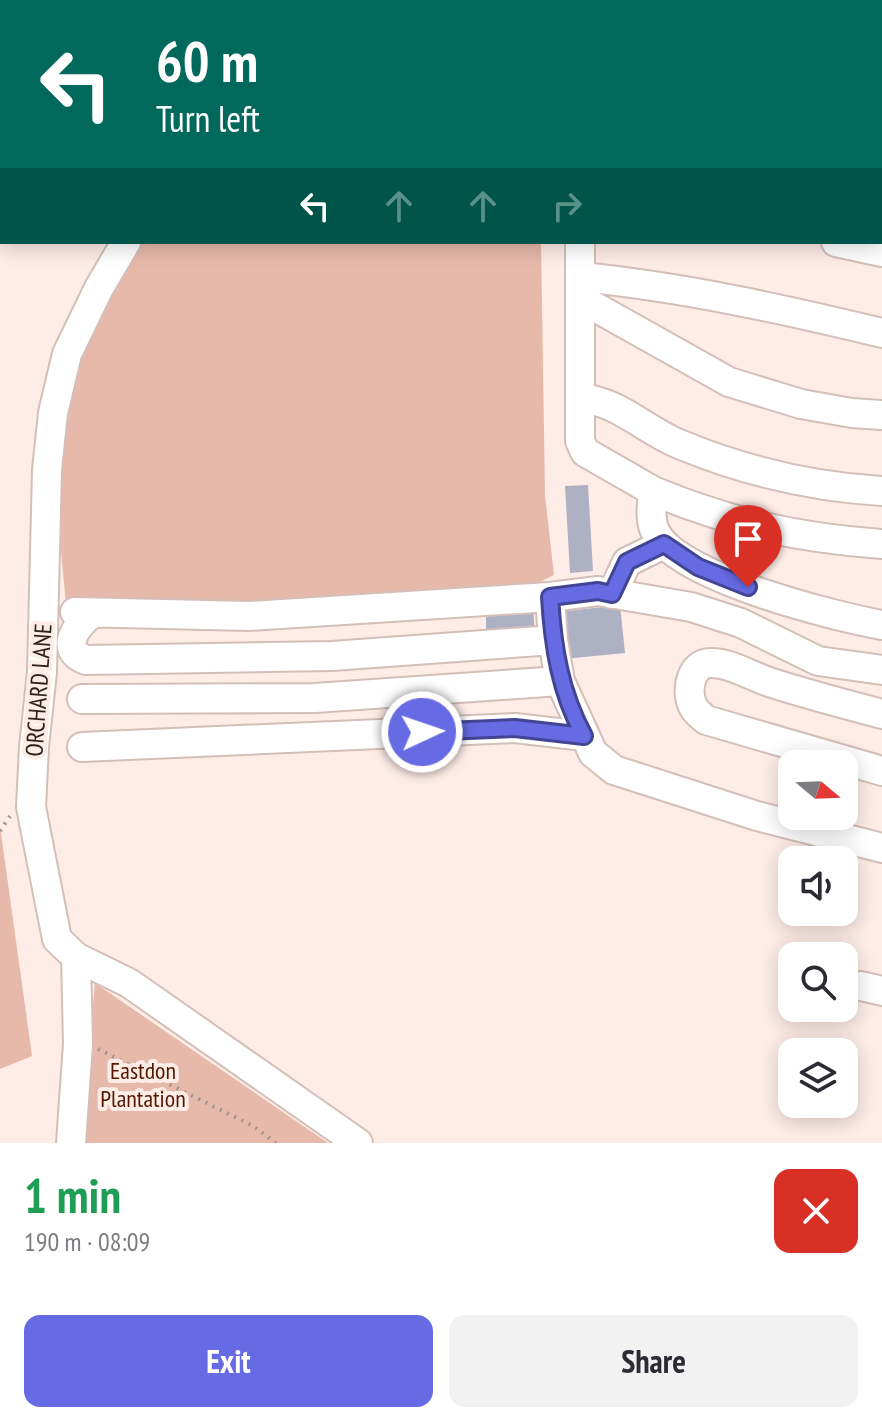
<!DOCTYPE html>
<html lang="en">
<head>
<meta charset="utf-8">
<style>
	:root { --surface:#fff; --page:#f2f2f3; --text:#2b2b33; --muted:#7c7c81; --accent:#666ae3 }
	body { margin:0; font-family:"PT Sans Narrow",sans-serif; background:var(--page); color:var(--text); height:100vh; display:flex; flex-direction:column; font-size:30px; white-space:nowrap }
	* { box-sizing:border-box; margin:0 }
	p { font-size:26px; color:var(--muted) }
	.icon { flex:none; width:44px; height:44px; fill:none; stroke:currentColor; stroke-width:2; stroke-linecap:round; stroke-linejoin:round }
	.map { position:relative; height:1143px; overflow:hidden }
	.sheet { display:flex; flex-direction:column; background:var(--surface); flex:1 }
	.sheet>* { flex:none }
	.guide { position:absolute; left:0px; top:0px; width:882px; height:244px; box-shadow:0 4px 20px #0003; background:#00695c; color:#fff; overflow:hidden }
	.needle { width:52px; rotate:109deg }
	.tools { position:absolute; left:778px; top:750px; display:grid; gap:16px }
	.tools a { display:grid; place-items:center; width:80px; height:80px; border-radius:16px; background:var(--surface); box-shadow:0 4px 20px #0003; font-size:40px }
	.pin { position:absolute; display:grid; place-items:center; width:68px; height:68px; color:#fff; margin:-82px -34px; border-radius:50% 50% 50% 0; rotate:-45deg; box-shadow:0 0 8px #0007 }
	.pin .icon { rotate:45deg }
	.me { position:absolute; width:88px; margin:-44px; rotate:87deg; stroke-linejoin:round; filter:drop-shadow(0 0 6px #0008) }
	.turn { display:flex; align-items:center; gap:28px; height:168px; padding:0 24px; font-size:36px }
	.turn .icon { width:104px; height:104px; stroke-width:2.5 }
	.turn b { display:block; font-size:56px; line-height:68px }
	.lanes { display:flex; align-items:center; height:76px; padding:0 24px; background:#0003; justify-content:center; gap:40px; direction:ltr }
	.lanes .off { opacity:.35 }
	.round { display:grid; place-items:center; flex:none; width:84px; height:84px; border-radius:16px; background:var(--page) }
	.summary { display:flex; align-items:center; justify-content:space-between; height:136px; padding:0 24px }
	h1 { font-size:48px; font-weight:800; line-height:60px; color:#1e9e55 }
	.primary-button { display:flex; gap:16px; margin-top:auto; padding:16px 24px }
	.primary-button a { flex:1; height:92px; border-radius:16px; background:var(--accent); color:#fff; font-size:32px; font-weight:800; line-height:92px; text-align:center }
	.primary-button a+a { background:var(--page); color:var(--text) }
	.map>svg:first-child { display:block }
	.green { fill:#e7b9aa }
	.building { fill:#aeb1c3 }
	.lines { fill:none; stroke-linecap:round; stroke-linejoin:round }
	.minor-casing { stroke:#d4bfb8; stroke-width:32 }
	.path { stroke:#a19490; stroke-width:4; stroke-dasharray:2 6; stroke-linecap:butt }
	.minor { stroke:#fff; stroke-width:28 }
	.route-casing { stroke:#424594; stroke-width:20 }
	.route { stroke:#666ae3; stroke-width:14 }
	.labels { text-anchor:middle; stroke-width:8; stroke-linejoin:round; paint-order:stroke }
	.street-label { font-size:24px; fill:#2b2321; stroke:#feece7 }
	.park-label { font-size:24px; fill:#541600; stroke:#feece7 }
</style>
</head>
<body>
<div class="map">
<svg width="882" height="1143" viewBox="0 0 882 1143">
	<rect width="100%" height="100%" fill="#feece7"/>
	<path class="green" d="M276 0H451L275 2Z
		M132 242H541L545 495 554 575 538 583 508 590 143 608 66 604 61 551V450L71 377Z
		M0 826 32 1056 0 1069Z
		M95 983 328 1143H80Z"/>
	<path class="building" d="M588 485 593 571 570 573 565 486Z
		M533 605 535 639 486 642V610Z
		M620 605 625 653 564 659 558 612Z"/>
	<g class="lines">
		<defs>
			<path id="minor" d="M258 2 259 0
				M880 174H882
				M126 242 99 288 67 354 53 413 47 470 42 672 34 747 31 807 57 939 76 957 129 983 358 1143
				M580 242V441L585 452 653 491C652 505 649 521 656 533 680 578 833 616 882 625
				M836 242 882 252
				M581 277C683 287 782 309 882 333
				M581 299 729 382 801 404 852 413 882 415
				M580 398C618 401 645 430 679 444 744 471 812 487 882 491
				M653 491C731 523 797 538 882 544
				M612 594 627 562 664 544
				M75 612 249 616 550 597
				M93 613C76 625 58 650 86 660L332 656 553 640
				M882 670 818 661 741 623 691 607 598 591 550 597 553 640 560 681 593 753 614 770 757 816 882 848
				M82 699 315 698 560 681
				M882 714C844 704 806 694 769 682 751 676 729 662 710 663 692 663 687 687 691 701 693 710 700 715 706 720L882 771
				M82 747 515 728 584 736
				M861 986 882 991
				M71 1143 78 1044 76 957"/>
		</defs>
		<use href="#minor" class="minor-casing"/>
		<path class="path" d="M0 831 10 816
			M98 1049 253 1126 276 1143"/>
		<use href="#minor" class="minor"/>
	</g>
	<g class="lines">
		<defs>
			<path id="route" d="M422 732 515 728 584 736C560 692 553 647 550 597L598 591 612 594 627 562 664 544 698 567 748 587"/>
		</defs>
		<use href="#route" class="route-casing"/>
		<use href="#route" class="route"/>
	</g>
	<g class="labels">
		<g class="street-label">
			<text transform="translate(39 690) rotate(-86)" y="8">ORCHARD LANE</text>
		</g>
		<g class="park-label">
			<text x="143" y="1079">Eastdon<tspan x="143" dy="28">Plantation</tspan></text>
		</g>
	</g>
</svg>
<div class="tools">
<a><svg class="needle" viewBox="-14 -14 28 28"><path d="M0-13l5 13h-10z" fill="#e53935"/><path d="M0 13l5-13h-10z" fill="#7c7c81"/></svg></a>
<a><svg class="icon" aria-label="sound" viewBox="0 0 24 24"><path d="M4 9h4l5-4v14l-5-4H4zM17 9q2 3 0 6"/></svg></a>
<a><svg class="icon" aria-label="search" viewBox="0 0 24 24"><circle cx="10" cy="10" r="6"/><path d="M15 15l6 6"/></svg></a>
<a><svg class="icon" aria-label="layers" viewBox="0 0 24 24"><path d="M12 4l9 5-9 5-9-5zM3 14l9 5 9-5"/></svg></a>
</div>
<div class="pin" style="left:748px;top:587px;background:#d93025"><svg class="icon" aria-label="arrive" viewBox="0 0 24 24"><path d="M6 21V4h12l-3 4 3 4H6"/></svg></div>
<svg class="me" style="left:422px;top:732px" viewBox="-20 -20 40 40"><circle r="17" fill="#666ae3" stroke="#fff" stroke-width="3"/><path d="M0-11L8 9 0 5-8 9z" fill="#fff"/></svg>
<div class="guide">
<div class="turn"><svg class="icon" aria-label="left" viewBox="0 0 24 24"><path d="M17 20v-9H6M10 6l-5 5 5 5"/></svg><div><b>60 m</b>Turn left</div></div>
<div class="lanes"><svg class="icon" aria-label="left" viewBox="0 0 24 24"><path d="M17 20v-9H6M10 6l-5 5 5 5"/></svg><svg class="icon off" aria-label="ahead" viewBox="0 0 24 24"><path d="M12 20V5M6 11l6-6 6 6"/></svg><svg class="icon off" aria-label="ahead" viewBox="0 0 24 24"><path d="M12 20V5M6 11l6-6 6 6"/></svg><svg class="icon off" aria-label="right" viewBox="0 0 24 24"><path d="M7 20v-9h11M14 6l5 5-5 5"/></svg></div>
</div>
</div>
<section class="sheet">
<div class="summary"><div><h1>1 min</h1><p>190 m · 08:09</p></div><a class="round" style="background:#d93025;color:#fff"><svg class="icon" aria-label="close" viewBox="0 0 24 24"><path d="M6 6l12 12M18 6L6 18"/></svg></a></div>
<div class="primary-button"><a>Exit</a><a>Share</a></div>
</section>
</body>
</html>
